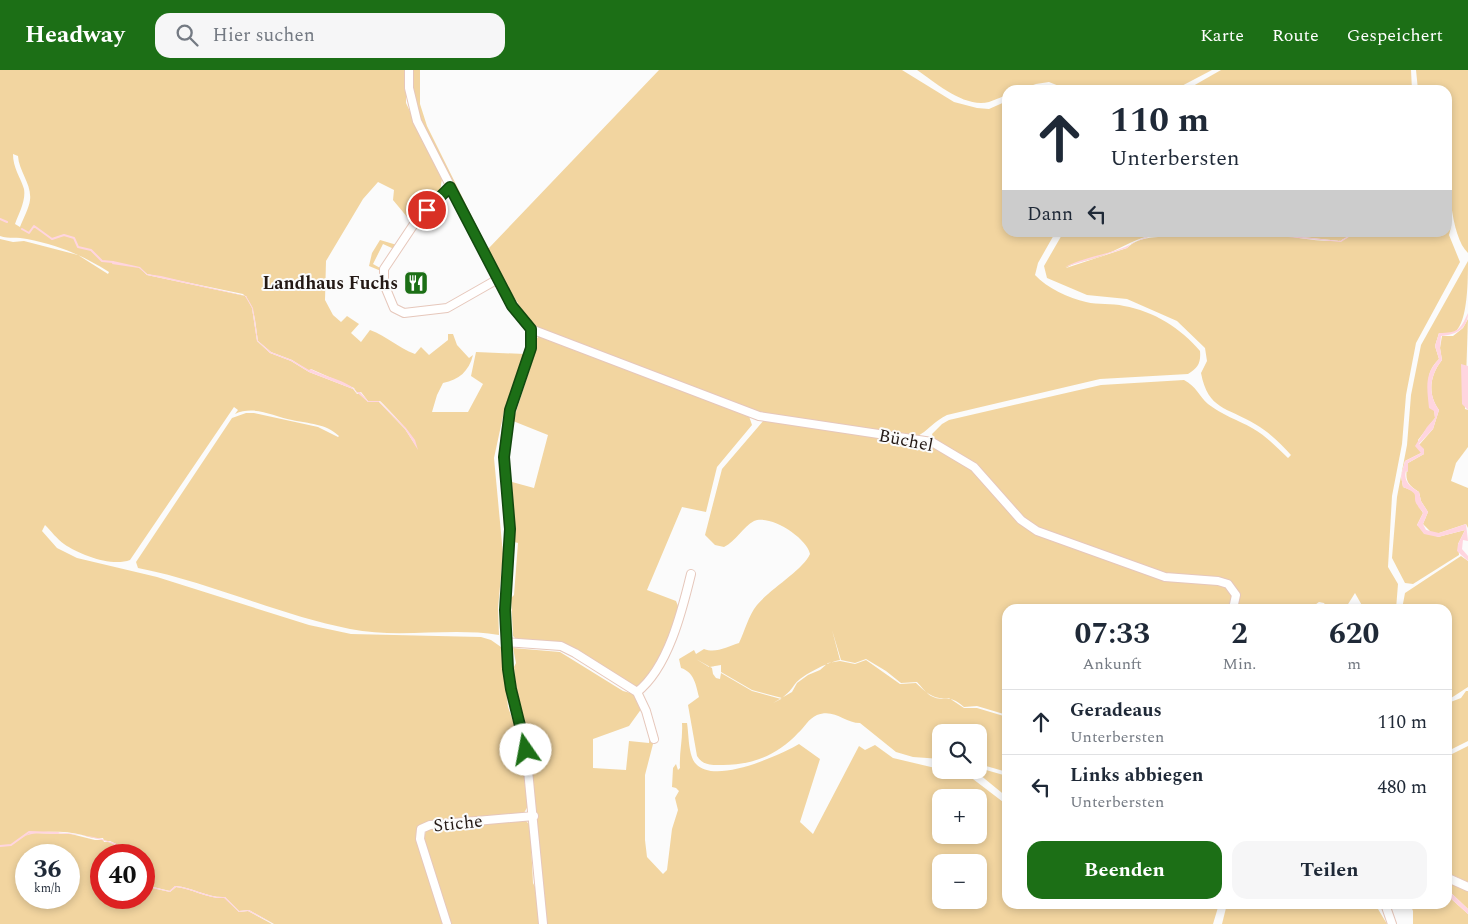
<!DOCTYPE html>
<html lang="de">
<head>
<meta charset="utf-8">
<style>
	:root { --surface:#fff; --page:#f6f6f7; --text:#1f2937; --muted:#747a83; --line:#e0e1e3; --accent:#1c6f16 }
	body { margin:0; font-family:Spectral,serif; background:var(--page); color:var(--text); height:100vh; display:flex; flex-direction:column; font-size:19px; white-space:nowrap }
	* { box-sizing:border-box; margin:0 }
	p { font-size:16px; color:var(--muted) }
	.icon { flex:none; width:28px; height:28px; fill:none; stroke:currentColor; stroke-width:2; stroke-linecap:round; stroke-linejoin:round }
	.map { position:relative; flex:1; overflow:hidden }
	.panel { position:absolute; left:1002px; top:534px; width:450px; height:305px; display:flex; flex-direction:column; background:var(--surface); border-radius:15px; box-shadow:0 2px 8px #0003 }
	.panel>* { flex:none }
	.top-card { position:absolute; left:1002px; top:15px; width:450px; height:152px; border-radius:15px; box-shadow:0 2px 8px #0003; background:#fff; color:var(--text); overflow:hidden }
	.controls { position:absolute; left:932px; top:654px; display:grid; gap:10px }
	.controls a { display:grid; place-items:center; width:55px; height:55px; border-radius:10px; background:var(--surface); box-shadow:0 2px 8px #0003; font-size:25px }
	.speed { position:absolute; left:15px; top:774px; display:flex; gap:10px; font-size:25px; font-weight:700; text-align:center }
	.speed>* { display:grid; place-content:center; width:65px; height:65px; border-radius:50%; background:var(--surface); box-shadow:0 2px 8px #0003; line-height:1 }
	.speed small { font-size:12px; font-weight:400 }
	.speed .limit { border:8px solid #d22; background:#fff; color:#111 }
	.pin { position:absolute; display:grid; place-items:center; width:42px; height:42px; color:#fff; margin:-21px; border:2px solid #fff; border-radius:50%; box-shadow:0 1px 5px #0007 }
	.me { position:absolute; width:55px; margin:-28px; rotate:348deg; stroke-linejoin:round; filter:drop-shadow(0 0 4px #0008) }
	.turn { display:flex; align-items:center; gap:18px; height:105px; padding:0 25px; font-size:22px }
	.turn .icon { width:65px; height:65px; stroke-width:2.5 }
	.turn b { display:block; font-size:35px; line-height:42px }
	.then { display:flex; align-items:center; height:48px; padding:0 25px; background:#0003; gap:10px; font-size:19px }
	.eta { display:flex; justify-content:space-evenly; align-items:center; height:85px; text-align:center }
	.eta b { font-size:30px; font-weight:700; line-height:35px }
	.cta { display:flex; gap:10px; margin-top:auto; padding:10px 25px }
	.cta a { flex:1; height:58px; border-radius:15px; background:var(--accent); color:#fff; font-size:20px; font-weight:700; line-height:58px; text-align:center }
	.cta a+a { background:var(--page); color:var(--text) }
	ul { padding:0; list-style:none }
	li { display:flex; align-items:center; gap:15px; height:65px; padding:0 25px; border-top:1px solid var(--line) }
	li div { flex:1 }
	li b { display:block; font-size:19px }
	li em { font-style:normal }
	header { display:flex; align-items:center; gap:30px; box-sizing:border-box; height:70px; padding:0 25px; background:var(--accent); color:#fff }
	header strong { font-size:24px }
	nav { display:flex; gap:28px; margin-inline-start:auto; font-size:18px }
	.search { width:350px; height:45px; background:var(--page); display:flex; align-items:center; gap:12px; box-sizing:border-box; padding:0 18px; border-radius:15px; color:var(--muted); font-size:19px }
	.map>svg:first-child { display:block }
	.green { fill:#f2d5a0; fill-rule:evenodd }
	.water { fill:#ffd5df }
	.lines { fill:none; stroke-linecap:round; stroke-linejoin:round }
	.stream { stroke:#ffd5df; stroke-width:2 }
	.minor-casing { stroke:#e6c7bb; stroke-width:10 }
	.minor { stroke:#fff; stroke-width:8 }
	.route-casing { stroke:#12480e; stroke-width:12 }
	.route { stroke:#1c6f16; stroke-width:9 }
	.labels { text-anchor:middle; stroke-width:4; stroke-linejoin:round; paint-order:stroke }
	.poi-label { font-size:18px; font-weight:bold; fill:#241915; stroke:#fbfbfb; text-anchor:end }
	.street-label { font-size:18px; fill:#241915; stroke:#fbfbfb }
</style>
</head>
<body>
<header>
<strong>Headway</strong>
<div class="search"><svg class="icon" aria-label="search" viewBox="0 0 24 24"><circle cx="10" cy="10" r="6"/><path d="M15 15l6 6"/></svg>Hier suchen</div>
<nav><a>Karte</a><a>Route</a><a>Gespeichert</a></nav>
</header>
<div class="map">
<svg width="1468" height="854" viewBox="0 0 1468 854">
	<rect width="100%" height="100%" fill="#fbfbfb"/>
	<path class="green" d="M0 0H406V33L442 109 440 121 413 154 393 130 394 120 378 112 363 129 326 191 325 230 333 245 341 252 347 246 359 254 351 263 361 272 370 260C387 266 398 278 415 284L421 277 429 285 448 270V264H453L457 275 469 288 473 285C469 301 459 310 443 313L437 325 432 342H468L483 314 471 306 476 282 525 284 505 337 494 388 503 484 498 538 499 565C450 557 399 569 350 559 278 545 210 512 138 498L136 492 232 348 246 343H254L318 357 338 367 339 366C325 353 309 354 292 350 273 346 254 335 235 344L238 340 234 337 130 490C112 497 80 485 64 474 57 469 51 461 45 455L42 461 57 478 77 488 157 507 309 555 351 564 481 567 491 570 501 577 508 637 517 662 529 734 524 743 429 752 417 768 443 854H274L249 840 239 841 225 827C207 828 193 817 175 816L170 821 149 816 144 812V785L130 782 129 780 110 771H104L103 768C93 770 83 764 72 763 59 761 44 762 31 763L71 764 95 770H103L104 772H110L132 784 101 785V828H144V813L148 817 170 822 176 817C193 819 207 829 225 828L239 842 248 841 272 854H0V169L13 172 24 171 78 185 108 204 109 202C82 185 58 175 27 169 18 167 9 169 0 166ZM13 84 18 86C19 102 32 114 30 130 29 138 23 149 20 157L15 154C19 143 26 131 24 119 20 106 13 98 13 84ZM140 198 147 204 243 224C256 236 255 254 258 271L271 282 292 290 309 301 311 299 354 318 357 323 361 322 368 331H380C389 340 414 365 416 376L405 359 379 332H368L360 323 357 324 353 319 309 302 291 291 270 283 257 271 252 238 246 226 147 205ZM26 785H69V828H26Z
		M412 0H420V34L427 56 488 179 659 0H902L954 32 977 38 989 39 1007 31 1008 162 1055 163 1038 193 1035 205C1047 218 1069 228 1086 232 1098 235 1112 233 1124 236 1153 241 1181 258 1200 281 1201 293 1198 298 1188 304L1100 309 947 345C934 351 928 361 916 367L760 344 535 257C515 232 502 208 488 180L486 181 419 48 412 16Z
		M917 0H1212L1174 20H1069L1049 12 1036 14 1019 20H1008L1007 25C1001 27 995 30 989 32 964 38 936 13 917 0Z
		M1221 0H1411L1412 20H1186Z
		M1416 0H1468V183C1443 160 1448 55 1448 20H1418Z
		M1448 141 1451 157 1449 165 1460 192 1416 273 1406 325 1402 374 1392 426 1388 497 1398 514 1396 539H1364L1355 523 1345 539H1328L1324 533 1319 532 1309 539H1236L1238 525 1235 517 1199 508 1153 502 1033 457 1015 439 975 394 934 370 932 364 942 354 949 350 1101 315 1184 310C1196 316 1199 326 1208 334 1222 345 1238 350 1252 358 1266 366 1277 377 1288 388L1291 385C1280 373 1269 362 1255 354 1227 337 1208 340 1201 303L1207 291 1205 278 1177 251 1127 229 1087 225 1047 208 1044 196 1063 163H1183C1172 165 1159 163 1148 166 1131 171 1116 181 1099 187 1087 191 1076 191 1066 198L1127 178C1140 166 1154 168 1170 166 1199 162 1232 159 1262 163 1287 165 1311 172 1337 171 1344 171 1349 166 1355 164 1368 161 1380 164 1392 164L1383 163 1448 162Z
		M1266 163H1360L1352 164 1340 171Z
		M380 170 397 175 394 179 383 174 373 194 382 199 381 201 369 196 372 183Z
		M1468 191C1468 209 1468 252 1455 262 1451 264 1444 263 1439 263L1435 276 1439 289C1419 309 1434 324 1435 348L1418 370 1421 383 1405 391 1401 406 1403 417 1413 421 1417 425 1416 432 1423 443 1417 455 1438 467 1465 460 1458 474 1459 485 1413 514 1405 513 1392 488 1397 427 1407 375 1411 325 1421 275Z
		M1468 249 1465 339 1468 340V377L1456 393 1451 411 1468 418V458L1466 454 1439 463H1432L1423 454 1428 442 1421 431 1419 422C1405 413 1405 408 1408 393L1424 384 1419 375 1433 359 1439 340C1427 324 1430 305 1442 290L1440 278 1442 266H1453L1463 258Z
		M541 265 749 346 752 355 717 397 706 442 682 437 647 520 676 531 680 541 660 587 640 616 635 617 562 574 515 568 513 566 511 528 514 525 518 473 514 472 512 412 534 418 548 365 513 351 536 280 537 268Z
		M764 350 928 374 972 398 1023 455 1152 506 1225 516 1232 526 1228 539H1008L1007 645 977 636 964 637C947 622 944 633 931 626 926 623 921 616 917 612L901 613 886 601 866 589 855 593 841 590 832 560 840 590C828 592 802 605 795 614 791 620 788 623 782 628L752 620 721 602V595L709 597 696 589 712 598 713 604 716 608 720 609 721 603 752 621 781 629 773 633 792 622 797 613 808 605 820 600 828 593 840 591 855 594 866 590 900 614 916 613C927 623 933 630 949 628L964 638H977L1007 647V702L979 694V662H941V689L913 687 896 682 860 653C845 653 834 638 817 645 808 649 805 657 798 663 778 685 752 695 723 695 712 695 703 696 697 686L688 635 699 627C696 615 694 602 681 598L679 589 694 580 696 584 704 579C716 584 728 576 739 573 745 561 748 546 757 535 770 519 803 500 810 484 807 468 770 444 754 451 743 457 736 471 724 477L715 475 705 465 722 399Z
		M1461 486 1468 491V617L1448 630V539H1402L1405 523Z
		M513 578 560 582 623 621 634 624 642 638 629 656 593 669V698L626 700 629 671 649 673 650 662 653 674 645 705V770L647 787 663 804 667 800 672 759 678 740 675 728 679 721 676 718 672 717 673 698 676 694 678 700 680 698C679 683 683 669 682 653H687C689 665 688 685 696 694 715 715 780 685 799 674L820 689 800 752 813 764 859 676 865 680 875 675 893 688 969 706 1007 735 1008 834H1219L1213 854H547L530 678 515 611 514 597 516 593ZM941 728H979V765H941ZM941 792H979V830H941Z
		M1466 621H1468V671L1448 681V633L1461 628Z
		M1468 676V812L1448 803V686Z
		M979 698 1007 706V727L974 700Z
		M525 750 530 755 533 813 535 817 539 854H450L424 768 426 761 431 757Z
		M1448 810 1468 820V839L1448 820Z
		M1448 826 1468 844V854H1413V841L1410 834 1406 836 1404 834H1448Z
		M1227 834H1375L1387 854H1222Z"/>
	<path class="water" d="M1182 163H1195L1151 166 1132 173 1127 178 1065 197C1084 187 1106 185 1125 177 1133 174 1140 168 1150 166 1160 164 1171 165 1182 163Z
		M1262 163 1340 171 1352 164 1366 163 1352 165 1341 172 1288 167Z
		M113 191 140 197 147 204 161 206 246 226 253 238 258 271 271 282 292 290 309 300 311 299C324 307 348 310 357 322H360L368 331H379L406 358 415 370 418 380 405 359 379 332H368L353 319 309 302 291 291 270 283 257 271 252 238 245 226 147 205 139 198 112 194Z
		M1468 243C1468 258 1457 265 1441 266L1440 278 1442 290C1430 305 1427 324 1439 340L1433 359 1419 374 1424 379V384L1408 393V402L1406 401C1403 412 1411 417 1419 422L1421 431 1428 442 1423 454 1426 460 1439 463 1466 454 1468 471 1463 470 1462 479 1468 486V491L1457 481 1458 474 1465 460 1438 467 1424 464 1417 455 1423 443C1422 440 1419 439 1418 436 1410 426 1423 425 1403 417L1401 406 1405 391 1421 383 1415 376 1427 357 1435 348 1434 341 1429 338C1427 318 1424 304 1439 289L1435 276 1439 263C1458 263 1460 260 1468 243Z
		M1461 294 1468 296V340L1462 334Z
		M30 763C58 763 87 763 111 772 122 775 130 782 140 785H132C114 768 49 755 23 767Z
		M144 812 149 816 169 821 175 816C193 817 207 828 225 827L239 841 249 840 274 854 248 841 239 842 224 828C207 829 193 819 176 817L170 822 148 817Z
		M1448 820 1468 839V844L1448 826Z"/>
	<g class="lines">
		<path class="stream" d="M0 149 7 152
			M22 159 29 163 34 156 52 169 64 165 74 168 78 177 91 180 102 191 113 192
			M0 776 11 775 29 762 58 763"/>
		<defs>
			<path id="minor" d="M409 0V18L417 51 498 209 512 236 531 259V277L510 340 506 363 504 387 510 471 505 540 508 599 511 619 526 680 543 854
				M450 117 416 151 384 199V214L394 238 404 243 447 238 498 209
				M531 259 759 346 932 372 974 397 1021 450 1037 461 1165 507 1218 511 1228 514 1236 525 1233 539
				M506 572 561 576 575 583 637 622 646 641 654 669
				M637 622C668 598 682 541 691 504
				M1448 808 1468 817
				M1385 834 1392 854
				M447 854 420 769 421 759 430 755 534 746"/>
		</defs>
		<use href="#minor" class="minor-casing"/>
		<use href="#minor" class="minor"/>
	</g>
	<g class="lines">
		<defs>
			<path id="route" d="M427 140 450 117 512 236 531 259V278L510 340 504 387 510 459 505 540 508 599 511 619 526 680"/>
		</defs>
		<use href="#route" class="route-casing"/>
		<use href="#route" class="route"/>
	</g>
	<defs>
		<symbol id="restaurant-square" viewBox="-11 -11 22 22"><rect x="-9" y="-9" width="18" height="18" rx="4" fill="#1c6f16" stroke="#fbfbfb"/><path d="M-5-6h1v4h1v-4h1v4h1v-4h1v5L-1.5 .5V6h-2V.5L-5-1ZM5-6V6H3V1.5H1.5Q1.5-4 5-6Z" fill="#fff"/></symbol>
	</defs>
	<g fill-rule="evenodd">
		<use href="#restaurant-square" x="402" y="199" width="28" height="28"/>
	</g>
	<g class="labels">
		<g class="poi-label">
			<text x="398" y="219">Landhaus Fuchs</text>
		</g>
		<g class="street-label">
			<text transform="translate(906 370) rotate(11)" y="6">Büchel</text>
			<text transform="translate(458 753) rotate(-6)" y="6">Stiche</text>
		</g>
	</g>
</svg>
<div class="controls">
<a><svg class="icon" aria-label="search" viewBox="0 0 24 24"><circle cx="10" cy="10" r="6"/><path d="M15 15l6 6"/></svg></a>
<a>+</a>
<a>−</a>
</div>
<div class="speed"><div>36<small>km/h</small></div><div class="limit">40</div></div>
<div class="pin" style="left:427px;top:140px;background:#d93025"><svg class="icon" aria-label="arrive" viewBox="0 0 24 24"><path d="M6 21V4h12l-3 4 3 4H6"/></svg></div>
<svg class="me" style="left:526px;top:680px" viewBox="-20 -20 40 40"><circle r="19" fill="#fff"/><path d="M0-13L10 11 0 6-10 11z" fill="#1c6f16"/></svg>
<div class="top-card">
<div class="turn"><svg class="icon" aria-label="ahead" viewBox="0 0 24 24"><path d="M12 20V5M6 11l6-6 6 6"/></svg><div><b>110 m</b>Unterbersten</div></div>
<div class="then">Dann<svg class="icon" aria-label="left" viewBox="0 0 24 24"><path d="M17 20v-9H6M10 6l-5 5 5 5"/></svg></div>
</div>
<section class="panel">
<div class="eta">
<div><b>07:33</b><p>Ankunft</p></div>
<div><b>2</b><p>Min.</p></div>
<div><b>620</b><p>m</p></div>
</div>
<ul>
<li><svg class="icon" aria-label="ahead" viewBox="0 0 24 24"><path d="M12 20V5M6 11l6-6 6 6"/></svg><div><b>Geradeaus</b><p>Unterbersten</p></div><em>110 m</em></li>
<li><svg class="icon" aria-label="left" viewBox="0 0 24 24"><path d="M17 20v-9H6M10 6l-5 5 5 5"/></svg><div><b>Links abbiegen</b><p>Unterbersten</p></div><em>480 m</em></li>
</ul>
<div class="cta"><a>Beenden</a><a>Teilen</a></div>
</section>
</div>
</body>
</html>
